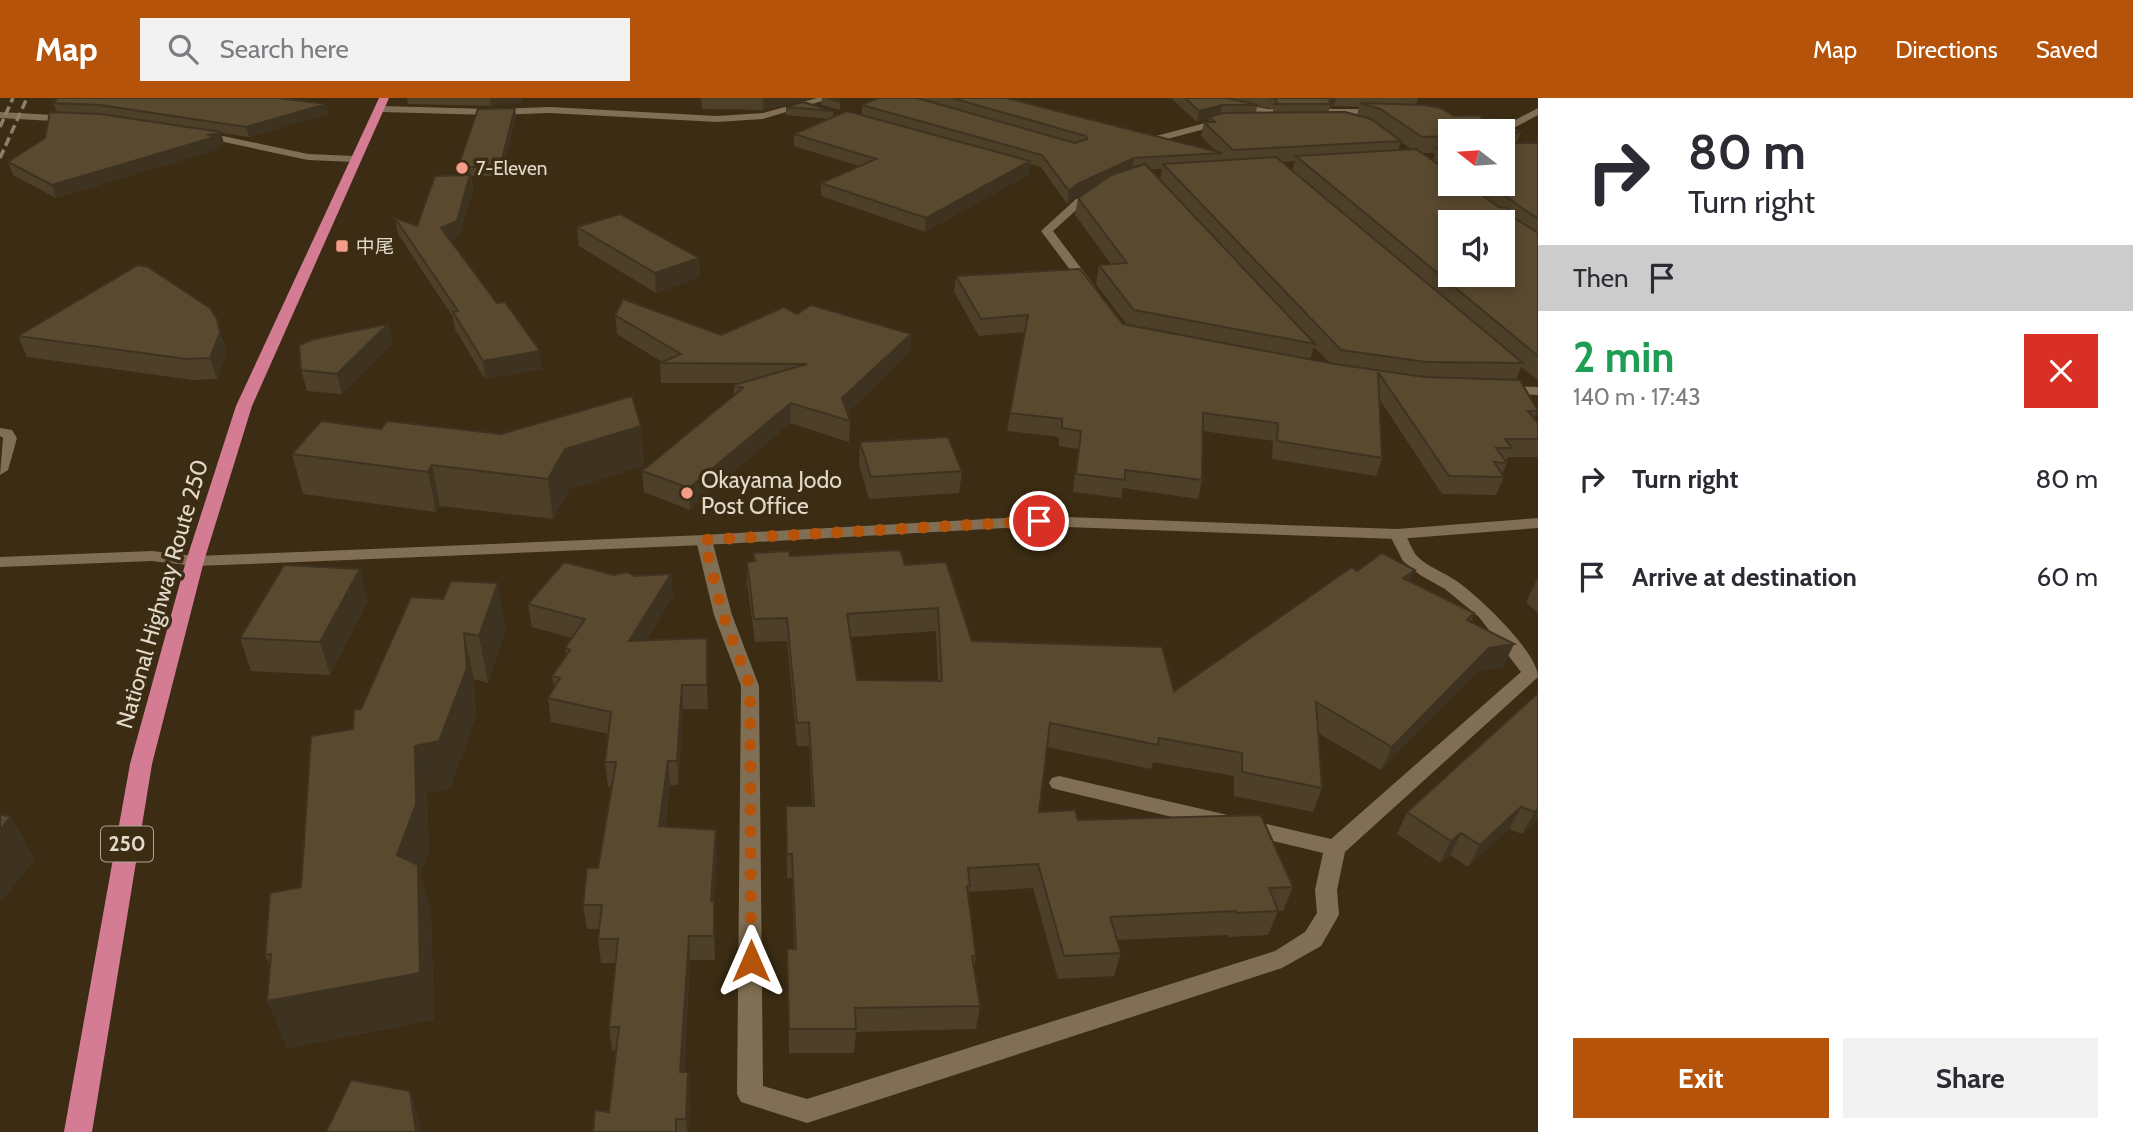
<!DOCTYPE html>
<html lang="en">
<head>
<meta charset="utf-8">
<style>
	:root { --surface:#fff; --page:#f2f2f3; --text:#2b2b33; --muted:#7c7c81; --accent:#b45309 }
	body { margin:0; font-family:Cabin,"Noto Sans JP",sans-serif; background:var(--page); color:var(--text); height:100vh; display:flex; flex-direction:column; font-size:26px; white-space:nowrap }
	* { box-sizing:border-box; margin:0 }
	p { font-size:23px; color:var(--muted) }
	.icon { flex:none; width:38px; height:38px; fill:none; stroke:currentColor; stroke-width:2; stroke-linecap:round; stroke-linejoin:round }
	.map { position:relative; flex:1; overflow:hidden }
	.details { display:flex; flex-direction:column; background:var(--surface); width:595px }
	.details>* { flex:none }
	.hud { background:#fff; color:var(--text); overflow:hidden }
	.needle { width:46px; rotate:287deg }
	.fabs { position:absolute; left:1438px; top:21px; display:grid; gap:14px }
	.fabs a { display:grid; place-items:center; width:77px; height:77px; border-radius:0px; background:var(--surface); box-shadow:0 4px 10px #0003; font-size:35px }
	.pin { position:absolute; display:grid; place-items:center; width:60px; height:60px; color:#fff; margin:-30px; border:4px solid #fff; border-radius:50%; box-shadow:0 2px 7px #0007 }
	.me { position:absolute; width:77px; margin:-38px; rotate:0deg; stroke-linejoin:round; filter:drop-shadow(0 0 5px #0008) }
	.turn { display:flex; align-items:center; gap:24px; height:147px; padding:0 35px; font-size:32px }
	.turn .icon { width:91px; height:91px; stroke-width:2.5 }
	.turn b { display:block; font-size:49px; line-height:60px }
	.then { display:flex; align-items:center; height:66px; padding:0 35px; background:#0003; gap:14px; font-size:26px }
	.round { display:grid; place-items:center; flex:none; width:74px; height:74px; border-radius:0px; background:var(--page) }
	.head { display:flex; align-items:center; justify-content:space-between; height:119px; padding:0 35px }
	h1 { font-size:42px; font-weight:700; line-height:52px; color:#1e9e55 }
	.primary-button { display:flex; gap:14px; margin-top:auto; padding:14px 35px }
	.primary-button a { flex:1; height:80px; border-radius:0px; background:var(--accent); color:#fff; font-size:28px; font-weight:700; line-height:80px; text-align:center }
	.primary-button a+a { background:var(--page); color:var(--text) }
	ul { padding:0; list-style:none }
	li { display:flex; align-items:center; gap:21px; height:98px; padding:0 35px }
	li div { flex:1 }
	li b { display:block; font-size:26px }
	li em { font-style:normal }
	header { display:flex; align-items:center; gap:42px; box-sizing:border-box; height:98px; padding:0 35px; background:var(--accent); color:#fff }
	header strong { font-size:33px }
	nav { display:flex; gap:38px; margin-inline-start:auto; font-size:24px }
	.search { width:490px; height:63px; background:var(--page); display:flex; align-items:center; gap:18px; box-sizing:border-box; padding:0 24px; border-radius:0px; color:var(--muted); font-size:26px }
	main { display:flex; flex:1; min-height:0 }
	.map>svg:first-child { display:block }
	.lines { fill:none; stroke-linecap:round; stroke-linejoin:round }
	.minor { fill:#806f54; fill-rule:evenodd }
	.tertiary { fill:#806f54; fill-rule:evenodd }
	.trunk { fill:#d47c93; fill-rule:evenodd }
	.rail { stroke:#8c806c; stroke-width:3.5; stroke-dasharray:9 4.5; stroke-linecap:butt }
	.wall { fill:#4d3f28; fill-rule:evenodd }
	.shaded-wall { fill:#3e3321 }
	.building { fill:#59492f; stroke:#3e3321; stroke-width:2; fill-rule:evenodd }
	.route { stroke:#b45309; stroke-width:12; stroke-dasharray:0 21.6 }
	.poi-dot { fill:#f49d8b; stroke:#3b2c13; stroke-width:2.5 }
	.labels { text-anchor:middle; stroke-width:7; stroke-linejoin:round; paint-order:stroke }
	.far-poi-label { font-size:19px; fill:#e2d9ca; stroke:#3b2c13; text-anchor:start }
	.shield { fill:#3b2c13; stroke:#b0a593; stroke-width:2 }
	.shield-label { font-size:21px; font-weight:bold; fill:#e2d9ca }
	.poi-label { font-size:23px; fill:#e2d9ca; stroke:#3b2c13; text-anchor:start }
	.street-label { font-size:23px; fill:#e2d9ca; stroke:#3b2c13 }
</style>
</head>
<body>
<header>
<strong>Map</strong>
<div class="search"><svg class="icon" aria-label="search" viewBox="0 0 24 24"><circle cx="10" cy="10" r="6"/><path d="M15 15l6 6"/></svg>Search here</div>
<nav><a>Map</a><a>Directions</a><a>Saved</a></nav>
</header>
<main>
<div class="map">
<svg width="1538" height="1034" viewBox="0 0 1538 1034">
	<rect width="100%" height="100%" fill="#3b2c13"/>
	<g class="lines">
		<path class="minor" d="M817 0H832L763 21 717 24 550 15 491 17 381 14 376 11 381 8 491 11 550 9 717 18 763 15Z
			M1190 0H1209L1268 11H1379L1384 14 1379 17H1268Z
			M1538 10V17L1508 33 1485 27 1490 24 1504 28Z
			M0 14 71 18 76 21 71 24 0 20Z
			M1224 20 1229 23 1227 25 1156 44 1135 37 1140 34 1156 38Z
			M1094 92 1103 94 1084 105 1053 133 1096 190 1090 194 1086 193 1041 133 1076 101Z
			M1503 288 1538 289V297L1498 295 1496 292Z
			M0 330 12 332 17 340 8 372 0 377 3 340 0 338Z
			M1397 431 1403 433C1408 440 1411 450 1416 457 1427 469 1444 474 1458 484 1478 498 1538 554 1538 579L1345 754 1337 792 1339 816 1336 822 1321 848 1282 870 807 1025 741 1004 737 996 741 588 714 517 696 442 698 439H710L712 442 732 517 759 588 763 988 807 1001 1275 853 1305 834 1317 815 1315 792 1323 755 1059 692 1052 690 1049 685 1052 680 1059 678 1331 741 1521 574 1479 519 1445 491 1420 477 1403 463 1389 436Z"/>
		<path class="tertiary" d="M199 33 308 56 354 58 359 61 354 64 308 62 196 38 194 36Z
			M1039 418 1397 431 1538 420V430L1397 441 1039 428 704 447 299 464 195 468 152 463 0 469V459L152 453 195 458 299 454 704 437Z"/>
		<path class="trunk" d="M379 0H389L252 308 204 463 152 666 92 1034H64L130 666 186 463 236 308Z"/>
		<path class="rail" d="M0 29 13 0
			M0 60 27 0"/>
	</g>
	<path class="wall" d="M407 0H523L520 5 491 8 408 6Z
		M701 0H814L763 12 702 11Z
		M822 0H836L840 4V12L821 7Z
		M878 0H1006L1217 54 1201 38 1204 24H1208L1209 20 1197 24 1171 0H1417L1418 1 1416 7 1454 18 1484 21 1521 34 1517 45H1538V282L1521 269 1516 282 1538 313 1534 320 1538 325V359H1508L1506 363 1507 365 1502 376 1504 379 1496 397 1442 396 1380 302 1382 360 1376 378 1272 361 1273 343 1203 333 1202 382 1198 401 1123 390 1121 400 1073 394 1078 351 1059 348V339L1007 333 1025 234 979 238 954 194 956 178 1127 227 1096 186 1099 167 1111 166 1075 117 1078 100 1089 92 1075 99 1067 106 1041 69 1030 66 1029 76 925 134 821 98V85L859 68 794 48V36L829 21 786 17V9L833 13V19L862 17V7ZM1257 8 1273 11V15H1256ZM1334 8 1359 9 1357 17 1329 14V11ZM1451 33H1503V86H1451ZM1401 44 1411 51 1398 52ZM1423 55H1435L1433 62ZM1295 63 1292 72 1282 64ZM1150 71H1162L1160 82ZM1314 249 1330 265 1310 262Z
		M53 5 326 6 328 16 249 39 221 35 224 46 218 48V51L56 100 13 77 8 64 45 40 57 14Z
		M516 19 502 74H495L494 78H471L473 92 459 139 451 143 542 271 485 281 455 231 453 219 398 136 395 120 417 128 459 77 458 69Z
		M577 129 699 160 700 179 656 195 579 148Z
		M797 216 911 236 909 256 847 315 850 323 849 344 790 325 690 412 644 394 642 373 734 297V287L739 285H661L660 265 662 264 617 236 615 217 721 237Z
		M388 226 392 246 342 296 307 293 301 272Z
		M18 238 223 242 226 255 217 281 193 282 27 259Z
		M641 328 644 367 569 391 553 421 440 408 436 414 303 396 292 356 381 331 501 336Z
		M860 344 962 373 959 395 869 401 859 366Z
		M753 455 905 467 972 543 1174 593 1357 473 1415 472 1410 483 1474 515 1471 524 1503 569 1478 573 1381 672 1318 635 1322 690 1313 714 1234 698V678L1153 664 1151 671 1047 649 1039 714 1078 722 1293 789 1283 813H1278L1268 837 1228 839V837L1117 842 1121 855 1114 878 1058 881 1033 790 969 794 968 800 976 858 974 870 980 908 976 931 856 934 854 955H789L787 851H794L792 780H787L786 708H812L809 648H797L787 543 755 544 747 486V464L753 463ZM936 533 938 583 857 582 851 539Z
		M671 476 673 499 646 542 707 540 708 611H683L678 687H670L665 729 717 757 714 803 715 827V862H690L684 974 690 998 689 1034H593L609 1014 616 952 612 953 609 929 615 865H601L598 841 599 831H587L583 807 598 770 612 688H608L605 664 609 636 551 624 548 600 554 590 552 578 566 558 565 550 572 540 532 529 528 506 614 477 635 478Z
		M1537 481H1538V515L1526 504Z
		M411 499 506 531 488 585 474 581 476 617 450 691 427 695 429 753 420 777 431 814 434 922 287 950 270 868 265 857 301 789 353 631 361 611Z
		M368 503 330 577 251 573 240 540Z
		M1538 595V722L1522 736 1509 731 1468 769 1450 757 1440 765 1397 736 1407 714Z"/>
	<path class="shaded-wall" d="M490 0H523L520 5 491 8Z
		M763 0H814L763 12Z
		M1334 0H1336L1334 8 1329 11 1331 6 1329 3Z
		M326 6 328 16 249 39 246 29Z
		M1222 7 1220 17 1209 19V20L1197 24 1199 13Z
		M515 10 516 19 502 74 501 65Z
		M221 34 224 46 218 48V51L56 100 52 87Z
		M1134 60 1132 72 1075 99 1067 106 1069 93 1077 86Z
		M1030 63 1029 76 925 134 926 120Z
		M470 77 473 92 459 139 444 146 441 130Z
		M699 160 700 179 656 195 655 175Z
		M217 221 226 255 217 281 210 260Z
		M388 226 392 246 342 296 337 276Z
		M911 236 909 256 841 321 842 300Z
		M540 253 542 271 485 281 483 263Z
		M791 305 790 325 690 412 689 390Z
		M641 328 644 367 569 391 553 421 548 381 565 351Z
		M432 367 440 408 436 414 428 374Z
		M360 471 368 503 330 577 320 544Z
		M1415 472 1405 495 1403 480Z
		M671 476 673 499 631 567 629 543Z
		M498 485 506 531 488 585 479 538Z
		M464 535 474 581 476 617 450 691 427 695 429 753 420 777 431 814 434 922 287 950 267 903 397 757 415 648Z
		M707 540 708 564V611L707 587Z
		M1514 546 1503 569 1478 573 1381 672 1392 649 1489 550Z
		M682 587 683 611 678 687 677 663Z
		M668 663 670 687 661 753 659 728Z
		M1521 709 1509 731 1468 769 1480 747Z
		M1538 711V722L1522 736 1535 714Z
		M11 718 35 761 0 805V732Z
		M716 732 717 757 713 827 711 803Z
		M1461 735 1450 757 1440 765 1451 743Z
		M714 803 715 827V862L714 838Z
		M689 838 690 862 682 998 680 974Z
		M688 974 690 998 689 1034H687L686 1021Z
		M410 993 418 1018 421 1034H416Z"/>
	<path class="building" d="M58 0H279L326 6 246 29 100 7 53 5Z
		M827 0H836L840 4Z
		M878 0H917L1075 45 1087 41 1086 38 952 0H1006L1222 55 1134 60 1077 86 1069 93 1042 57 862 7Z
		M1185 0H1227L1258 7H1222L1199 13Z
		M1270 0H1334L1329 3 1331 6H1275L1277 4 1275 1Z
		M803 4 833 13 786 9Z
		M1360 5 1425 7 1441 10 1454 18 1478 17 1484 21H1499L1521 34 1507 35V45H1538V121L1488 86H1503V33H1451V38L1422 39 1380 11Z
		M515 10 501 65 494 66 492 69H458L478 11Z
		M847 13 1030 63 926 120 821 85 876 61 794 36Z
		M50 14 100 16 221 34 209 37 215 39 52 87 8 64 45 40Z
		M1345 14 1371 21 1401 43 1233 52 1204 24H1215L1209 19 1223 15Z
		M1451 49V60L1437 50Z
		M1416 51 1451 75V86H1466L1499 109 1507 110 1508 116 1538 135V258L1296 58ZM1451 124H1503V177H1451Z
		M1276 59 1523 265 1426 264 1341 252 1163 66Z
		M1145 66 1315 246 1134 212 1099 167 1127 165 1078 100 1111 77Z
		M470 77 457 123 441 130 497 205 505 204 540 253 483 263 453 214 458 213 395 120 417 128 435 78Z
		M620 116 699 160 655 175 577 129Z
		M138 167 148 169 210 210 217 221 220 234 210 260 186 261 18 238Z
		M1080 171 1123 226 1335 266 1425 279 1520 282 1538 313H1528L1538 325V341H1505L1512 350H1496L1507 365 1494 364 1504 379 1449 378 1378 274 1382 360 1277 343 1278 325 1203 315 1202 382 1125 372V382L1076 376 1081 333 1062 330V321L1010 315 1028 217 981 221 956 178Z
		M623 201 721 237 784 209 797 216 811 207 911 236 842 300 850 323 791 305 689 390 642 373 743 290 734 287 807 266 660 265 681 256 615 217Z
		M388 226 337 276 301 272 299 247 314 241Z
		M632 298 641 328 565 351 548 381 432 367 428 374 292 356 321 323 381 331 387 323 501 336Z
		M948 339 962 373 871 379 860 344Z
		M900 452 905 467 946 464 972 543 1162 549 1174 593 1352 469 1357 473 1382 455 1415 472 1403 480 1474 515 1467 522 1514 546 1489 550 1392 649 1316 604 1322 690 1242 674V655L1159 640 1158 647 1050 625 1039 714 1075 712 1078 722 1261 717 1293 789 1269 790 1278 813 1237 815 1236 813 1110 819 1121 855 1064 858 1038 766 968 770 970 788H967L976 858H972L980 908 855 910 856 931H789L787 851H796L792 756H787L786 708H814L809 624 797 625 787 520 754 521 747 464 755 463 753 455 789 453 790 458ZM938 510 942 583 857 582 847 516Z
		M564 464 614 477 627 474 635 478 671 476 629 543 707 540V587H682L677 663H668L659 728 716 732 711 803H714V838H689L680 974H688L686 1021H676V1034H593L595 1012 609 1014 619 929H609L618 841H598L602 807H583L587 770H598L616 664H605L611 614 548 600 560 580 552 578 570 552 565 550 585 521 528 506Z
		M284 467 360 471 320 544 240 540Z
		M451 483 498 485 479 538 464 535 467 570 439 643 415 648 416 706 397 757 418 767 420 875 267 903 271 856 265 857 270 795 301 789 311 638 353 631 354 612 361 611 411 499 443 501Z
		M1538 595V711L1535 714 1521 709 1480 747 1461 735 1451 743 1407 714Z
		M0 717 11 718 0 732Z
		M351 982 410 993 416 1034H326Z"/>
	<g class="lines">
		<path class="route" d="M751 863 750 588 723 517 704 442 1039 423"/>
	</g>
	<g class="poi-dot">
		<circle cx="462" cy="70" r="7"/>
		<rect x="335" y="141" width="14" height="14" rx="3.5"/>
		<circle cx="687" cy="395" r="7"/>
	</g>
	<g class="labels">
		<g class="far-poi-label">
			<text x="476" y="77">7-Eleven</text>
			<text x="356" y="155">中尾</text>
		</g>
		<rect class="shield" x="101" y="728.5" width="52" height="35" rx="5"/>
		<g class="shield-label">
			<text x="127" y="753">250</text>
		</g>
		<g class="poi-label">
			<text x="701" y="390">Okayama Jodo<tspan x="701" dy="26">Post Office</tspan></text>
		</g>
		<g class="street-label">
			<text transform="translate(162 496) rotate(-74)" y="8">National Highway Route 250</text>
		</g>
	</g>
</svg>
<div class="fabs">
<a><svg class="needle" viewBox="-14 -14 28 28"><path d="M0-13l5 13h-10z" fill="#e53935"/><path d="M0 13l5-13h-10z" fill="#7c7c81"/></svg></a>
<a><svg class="icon" aria-label="sound" viewBox="0 0 24 24"><path d="M4 9h4l5-4v14l-5-4H4zM17 9q2 3 0 6"/></svg></a>
</div>
<div class="pin" style="left:1039px;top:423px;background:#d93025"><svg class="icon" aria-label="arrive" viewBox="0 0 24 24"><path d="M6 21V4h12l-3 4 3 4H6"/></svg></div>
<svg class="me" style="left:751px;top:863px" viewBox="-20 -20 40 40"><path d="M0-17L14 15 0 8-14 15z" fill="#b45309" stroke="#fff" stroke-width="4"/></svg>
</div>
<section class="details">
<div class="hud">
<div class="turn"><svg class="icon" aria-label="right" viewBox="0 0 24 24"><path d="M7 20v-9h11M14 6l5 5-5 5"/></svg><div><b>80 m</b>Turn right</div></div>
<div class="then">Then<svg class="icon" aria-label="arrive" viewBox="0 0 24 24"><path d="M6 21V4h12l-3 4 3 4H6"/></svg></div>
</div>
<div class="head"><div><h1>2 min</h1><p>140 m · 17:43</p></div><a class="round" style="background:#d93025;color:#fff"><svg class="icon" aria-label="close" viewBox="0 0 24 24"><path d="M6 6l12 12M18 6L6 18"/></svg></a></div>
<ul>
<li><svg class="icon" aria-label="right" viewBox="0 0 24 24"><path d="M7 20v-9h11M14 6l5 5-5 5"/></svg><div><b>Turn right</b></div><em>80 m</em></li>
<li><svg class="icon" aria-label="arrive" viewBox="0 0 24 24"><path d="M6 21V4h12l-3 4 3 4H6"/></svg><div><b>Arrive at destination</b></div><em>60 m</em></li>
</ul>
<div class="primary-button"><a>Exit</a><a>Share</a></div>
</section>
</main>
</body>
</html>
